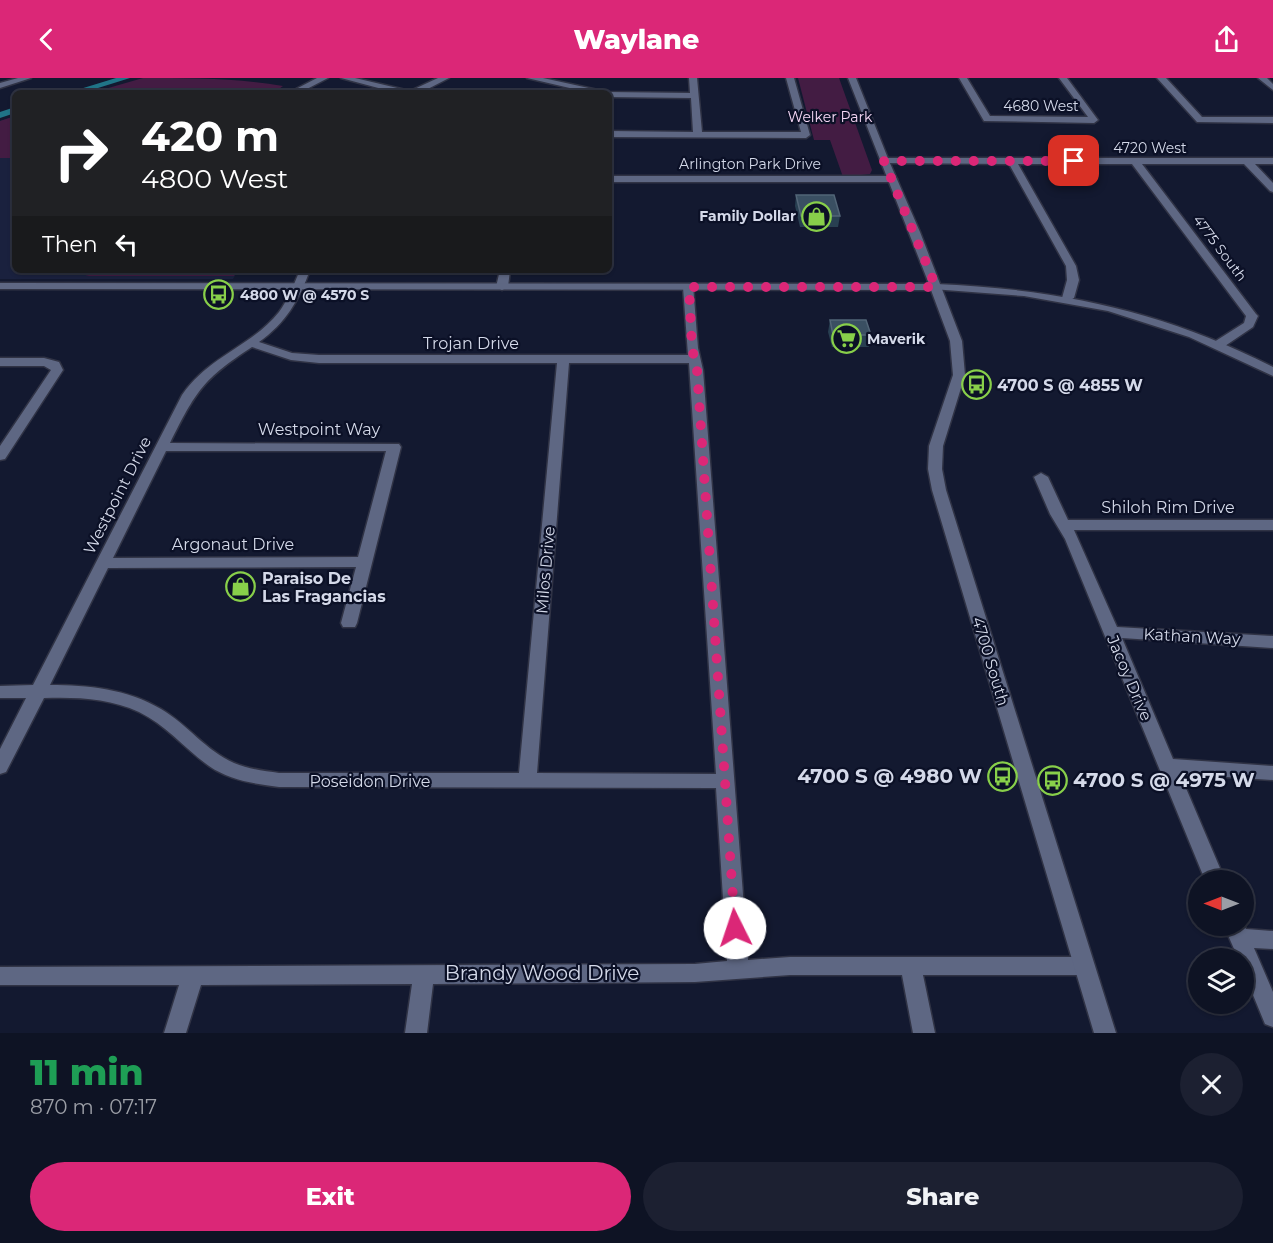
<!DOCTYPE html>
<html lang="en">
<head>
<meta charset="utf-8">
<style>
	:root { --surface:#0e1324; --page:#1c2031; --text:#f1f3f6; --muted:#9b9ea6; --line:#2e3241; --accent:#db2777 }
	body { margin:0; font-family:Montserrat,sans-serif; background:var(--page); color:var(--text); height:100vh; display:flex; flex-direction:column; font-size:22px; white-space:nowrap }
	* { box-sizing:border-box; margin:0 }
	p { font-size:20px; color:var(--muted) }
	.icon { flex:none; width:33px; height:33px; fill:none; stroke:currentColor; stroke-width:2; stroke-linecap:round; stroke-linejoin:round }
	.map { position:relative; height:955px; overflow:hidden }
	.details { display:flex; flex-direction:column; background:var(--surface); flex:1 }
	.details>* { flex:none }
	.hud { position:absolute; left:12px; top:12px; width:600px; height:183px; border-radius:9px; box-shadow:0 2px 4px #0004,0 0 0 2px var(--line); background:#202124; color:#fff; overflow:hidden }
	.needle { width:39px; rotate:270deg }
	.fabs { position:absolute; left:1188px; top:792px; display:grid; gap:12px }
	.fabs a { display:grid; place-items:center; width:66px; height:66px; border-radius:50%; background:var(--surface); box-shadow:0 2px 4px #0004,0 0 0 2px var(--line); font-size:30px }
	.pin { position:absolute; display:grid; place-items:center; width:51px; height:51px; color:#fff; margin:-26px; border-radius:12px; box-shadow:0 3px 9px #0006 }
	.me { position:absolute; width:66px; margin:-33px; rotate:356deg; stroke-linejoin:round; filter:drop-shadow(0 0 4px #0008) }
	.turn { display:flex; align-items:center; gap:21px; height:126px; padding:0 30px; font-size:27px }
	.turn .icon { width:78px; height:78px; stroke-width:2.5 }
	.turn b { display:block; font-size:42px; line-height:51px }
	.then { display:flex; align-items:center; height:57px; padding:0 30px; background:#0003; gap:12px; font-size:22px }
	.round { display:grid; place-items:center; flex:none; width:63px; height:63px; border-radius:32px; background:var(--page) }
	.head { display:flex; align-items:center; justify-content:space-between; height:102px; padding:0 30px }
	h1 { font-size:36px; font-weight:800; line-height:45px; color:#1e9e55 }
	.primary-button { display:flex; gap:12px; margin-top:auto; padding:12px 30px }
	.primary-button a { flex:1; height:69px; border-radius:36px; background:var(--accent); color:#fff; font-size:24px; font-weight:800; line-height:69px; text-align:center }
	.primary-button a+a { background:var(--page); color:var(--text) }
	header { display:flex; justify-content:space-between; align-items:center; height:78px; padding:0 30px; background:var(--accent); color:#fff; font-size:27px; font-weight:800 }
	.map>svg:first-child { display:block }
	.built { fill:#1a213e }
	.green { fill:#431c43 }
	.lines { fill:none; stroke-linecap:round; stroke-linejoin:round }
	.canal { fill:#207487; fill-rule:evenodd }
	.minor-casing { stroke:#303345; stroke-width:3 }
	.tertiary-casing { stroke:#303345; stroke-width:3 }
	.secondary-casing { stroke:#303345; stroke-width:3 }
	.minor { fill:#5e6783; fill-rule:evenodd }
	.tertiary { fill:#5e6783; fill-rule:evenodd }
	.secondary { fill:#5e6783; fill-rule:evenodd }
	.wall { fill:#283f51 }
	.building { fill:#3a4f62; stroke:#526577; stroke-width:1.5 }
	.route { stroke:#db2777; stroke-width:10; stroke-dasharray:0 18 }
	.labels { text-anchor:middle; stroke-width:4.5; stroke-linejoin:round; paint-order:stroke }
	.far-street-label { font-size:14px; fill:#d4d9e9; stroke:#0b1026 }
	.far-park-label { font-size:14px; fill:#f7d8f6; stroke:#0b1026 }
	.far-poi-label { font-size:14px; font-weight:bold; fill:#d4d9e9; stroke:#0b1026; text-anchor:start }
	.street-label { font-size:16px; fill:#d4d9e9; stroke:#0b1026 }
	.poi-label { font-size:16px; font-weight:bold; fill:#d4d9e9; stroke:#0b1026; text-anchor:start }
	.near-poi-label { font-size:20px; font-weight:bold; fill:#d4d9e9; stroke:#0b1026; text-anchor:end }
	.near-street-label { font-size:20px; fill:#d4d9e9; stroke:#0b1026 }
</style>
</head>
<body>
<header><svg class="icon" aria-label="back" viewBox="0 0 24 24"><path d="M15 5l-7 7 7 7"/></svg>Waylane<svg class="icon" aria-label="share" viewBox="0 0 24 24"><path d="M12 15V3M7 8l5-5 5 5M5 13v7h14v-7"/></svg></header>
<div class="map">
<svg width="1273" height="955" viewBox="0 0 1273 955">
	<rect width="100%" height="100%" fill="#131930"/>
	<path class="built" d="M15 38V192H238L233 201H0V43Z"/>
	<path class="green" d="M143 0C190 0 238 0 283 8L279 11 304 15H91Z
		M798 0H839L872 92 870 96 843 99 830 62H814Z
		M15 38V80H0V43Z
		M30 192H238L234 198H89L73 194H28Z"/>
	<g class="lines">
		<path class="canal" d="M116 0H130L82 15H67Z
			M15 29V35L0 40V34Z"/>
		<defs>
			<path id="minor" d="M18 0H31L0 10V5Z
				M317 0H328L303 13 296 11Z
				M341 0H355L410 13 438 0H449L420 15H397Z
				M527 0H543L607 14 690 15 689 0H697L702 54H801L786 0H794L810 57 806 60 609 59V53L693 54 691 20 609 19V15H591Z
				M959 0H967L990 38 1088 39 1059 0H1067L1098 42 1094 45 984 43Z
				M1157 0H1166L1202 39H1273V45L1197 44Z
				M1258 0H1267L1273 6V12Z
				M884 80H1273V86H1255L1273 105V114L1270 113 1244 86H1142L1256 236 1258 238 1253 249 1222 270H1214V264L1244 245 1246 238 1132 86H1018L1076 188 1079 202 1074 220 1068 223 1062 220 1067 202 1066 188 1009 86 881 85V81Z
				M609 98H892L897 101 892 104H609Z
				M300 192H310C299 222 286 245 259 264L292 275 319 277H688L683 209 689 206 693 207 698 270 703 292 748 882 790 879H1084L1091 881 1094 888 1091 895 1084 897H923L935 955H913L902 897H790L695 904 433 906 427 955H405L412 906 201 907 186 955H164L179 907H0V889L695 886 727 883 716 710 279 709C255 706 229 702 209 688 185 671 166 647 139 634 109 620 76 619 44 620L6 694 0 696V671L26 620H0V608L33 607 182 317C210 277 251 269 279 234 288 222 294 206 300 192ZM252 269 291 282 319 285H557L519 695H279C264 693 248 691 234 685 206 673 187 646 161 631 127 611 88 607 50 607L108 490 356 489 341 545 343 549H355L357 545 401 369 399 366 170 365C196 313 203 301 252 269ZM569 285H689L716 696 537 695ZM166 373H386L358 479 113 480Z
				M500 192H510L508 209 502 212 496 209Z
				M0 280H44L59 284 63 292 5 381 0 382V368L51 292 44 288H0Z
				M1041 395 1048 399 1068 442H1273V452H1074L1117 549 1273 558V570L1122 560 1173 681 1273 688V702L1180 696 1225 802H1205L1065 461 1050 436 1034 399Z
				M1244 847 1246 851 1273 853V871L1254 870 1273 914V949L1265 946 1244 895V880H1238L1224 848Z"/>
			<path id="tertiary" d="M936 206C1058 211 1164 233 1273 289V298L1189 259 1108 233 1024 218 932 211 930 209Z"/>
			<path id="secondary" d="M848 0H856L889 83 920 154 962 263 965 297 943 368 942 391 946 412 1116 955H1094L932 412 928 391 929 368 953 297 950 263 931 212 0 211V205L929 206Z"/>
		</defs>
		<use href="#minor" class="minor-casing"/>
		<use href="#tertiary" class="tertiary-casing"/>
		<use href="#secondary" class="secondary-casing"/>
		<use href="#minor" class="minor"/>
		<use href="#tertiary" class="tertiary"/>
		<use href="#secondary" class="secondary"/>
	</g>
	<path class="wall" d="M796 117 840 138 838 149H800L795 128Z
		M830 242 871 257 869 269H832L828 254Z"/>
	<path class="building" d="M796 117H834L840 138H801Z
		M830 242H866L871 257H833Z"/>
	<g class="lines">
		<path class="route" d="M735 850 697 292 692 270 689 209H936L884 83H1074"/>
	</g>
	<defs>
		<symbol id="shop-ring" viewBox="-11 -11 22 22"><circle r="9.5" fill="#0b1026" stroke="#88cf4a" stroke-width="1.5"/><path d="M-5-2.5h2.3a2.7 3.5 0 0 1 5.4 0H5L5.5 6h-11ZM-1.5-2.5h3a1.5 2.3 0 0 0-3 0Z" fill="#88cf4a"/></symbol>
		<symbol id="bus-ring" viewBox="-11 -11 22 22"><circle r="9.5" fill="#0b1026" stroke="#88cf4a" stroke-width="1.5"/><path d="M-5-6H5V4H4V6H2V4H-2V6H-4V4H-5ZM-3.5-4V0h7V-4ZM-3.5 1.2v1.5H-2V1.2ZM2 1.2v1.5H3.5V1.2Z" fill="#88cf4a"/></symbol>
		<symbol id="supermarket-ring" viewBox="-11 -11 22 22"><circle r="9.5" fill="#0b1026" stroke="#88cf4a" stroke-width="1.5"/><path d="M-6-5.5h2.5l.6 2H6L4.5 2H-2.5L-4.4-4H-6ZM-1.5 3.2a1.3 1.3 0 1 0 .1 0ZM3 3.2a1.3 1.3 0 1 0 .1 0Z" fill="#88cf4a"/></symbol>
	</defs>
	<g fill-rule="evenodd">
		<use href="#shop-ring" x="800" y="122" width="33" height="33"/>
		<use href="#bus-ring" x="202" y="200" width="33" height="33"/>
		<use href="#supermarket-ring" x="830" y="244" width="33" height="33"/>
		<use href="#bus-ring" x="960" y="290" width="33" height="33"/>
		<use href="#shop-ring" x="224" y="492" width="33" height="33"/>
		<use href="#bus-ring" x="986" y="682" width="33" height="33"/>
		<use href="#bus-ring" x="1036" y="686" width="33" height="33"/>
	</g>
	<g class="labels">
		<g class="far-street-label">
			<text x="1041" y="33">4680 West</text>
			<text x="1150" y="75">4720 West</text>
			<text x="750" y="91">Arlington Park Drive</text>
			<text transform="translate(1220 170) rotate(53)" y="5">4775 South</text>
		</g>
		<g class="far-park-label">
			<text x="830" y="44">Welker Park</text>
		</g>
		<g class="far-poi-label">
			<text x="796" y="143" text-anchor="end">Family Dollar</text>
			<text x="240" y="222">4800 W @ 4570 S</text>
			<text x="867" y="266">Maverik</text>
		</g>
		<g class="street-label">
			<text x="471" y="271">Trojan Drive</text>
			<text x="319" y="357">Westpoint Way</text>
			<text transform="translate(117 417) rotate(-63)" y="6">Westpoint Drive</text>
			<text x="1168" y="435">Shiloh Rim Drive</text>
			<text x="233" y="472">Argonaut Drive</text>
			<text transform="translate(545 492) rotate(-85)" y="6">Milos Drive</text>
			<text transform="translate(1192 558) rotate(3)" y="6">Kathan Way</text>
			<text transform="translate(991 583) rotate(73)" y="6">4700 South</text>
			<text transform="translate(1130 600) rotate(67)" y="6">Jacoy Drive</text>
			<text x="370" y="709">Poseidon Drive</text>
		</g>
		<g class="poi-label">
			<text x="997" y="313">4700 S @ 4855 W</text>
			<text x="262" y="506">Paraiso De<tspan x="262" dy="18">Las Fragancias</tspan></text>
		</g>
		<g class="near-poi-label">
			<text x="982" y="705">4700 S @ 4980 W</text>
			<text x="1073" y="709" text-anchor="start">4700 S @ 4975 W</text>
		</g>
		<g class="near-street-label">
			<text x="542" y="902">Brandy Wood Drive</text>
		</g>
	</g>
</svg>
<div class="fabs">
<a><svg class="needle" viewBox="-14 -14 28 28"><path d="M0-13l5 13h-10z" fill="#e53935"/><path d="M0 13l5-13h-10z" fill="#9b9ea6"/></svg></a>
<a><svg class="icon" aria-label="layers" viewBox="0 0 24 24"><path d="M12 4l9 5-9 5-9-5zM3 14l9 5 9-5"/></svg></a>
</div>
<div class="pin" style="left:1074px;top:83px;background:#d93025"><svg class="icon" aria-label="arrive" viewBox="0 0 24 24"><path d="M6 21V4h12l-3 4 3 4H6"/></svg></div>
<svg class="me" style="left:735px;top:850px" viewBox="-20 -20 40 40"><circle r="19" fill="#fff"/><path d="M0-13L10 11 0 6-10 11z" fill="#db2777"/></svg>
<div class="hud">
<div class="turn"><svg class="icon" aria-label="right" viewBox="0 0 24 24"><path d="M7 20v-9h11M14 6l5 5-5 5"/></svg><div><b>420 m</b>4800 West</div></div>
<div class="then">Then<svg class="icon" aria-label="left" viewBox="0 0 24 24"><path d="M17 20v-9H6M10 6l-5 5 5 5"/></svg></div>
</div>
</div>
<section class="details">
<div class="head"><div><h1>11 min</h1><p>870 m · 07:17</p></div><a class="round"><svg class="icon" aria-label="close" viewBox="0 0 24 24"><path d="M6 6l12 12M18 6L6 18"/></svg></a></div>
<div class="primary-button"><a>Exit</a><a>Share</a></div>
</section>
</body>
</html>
